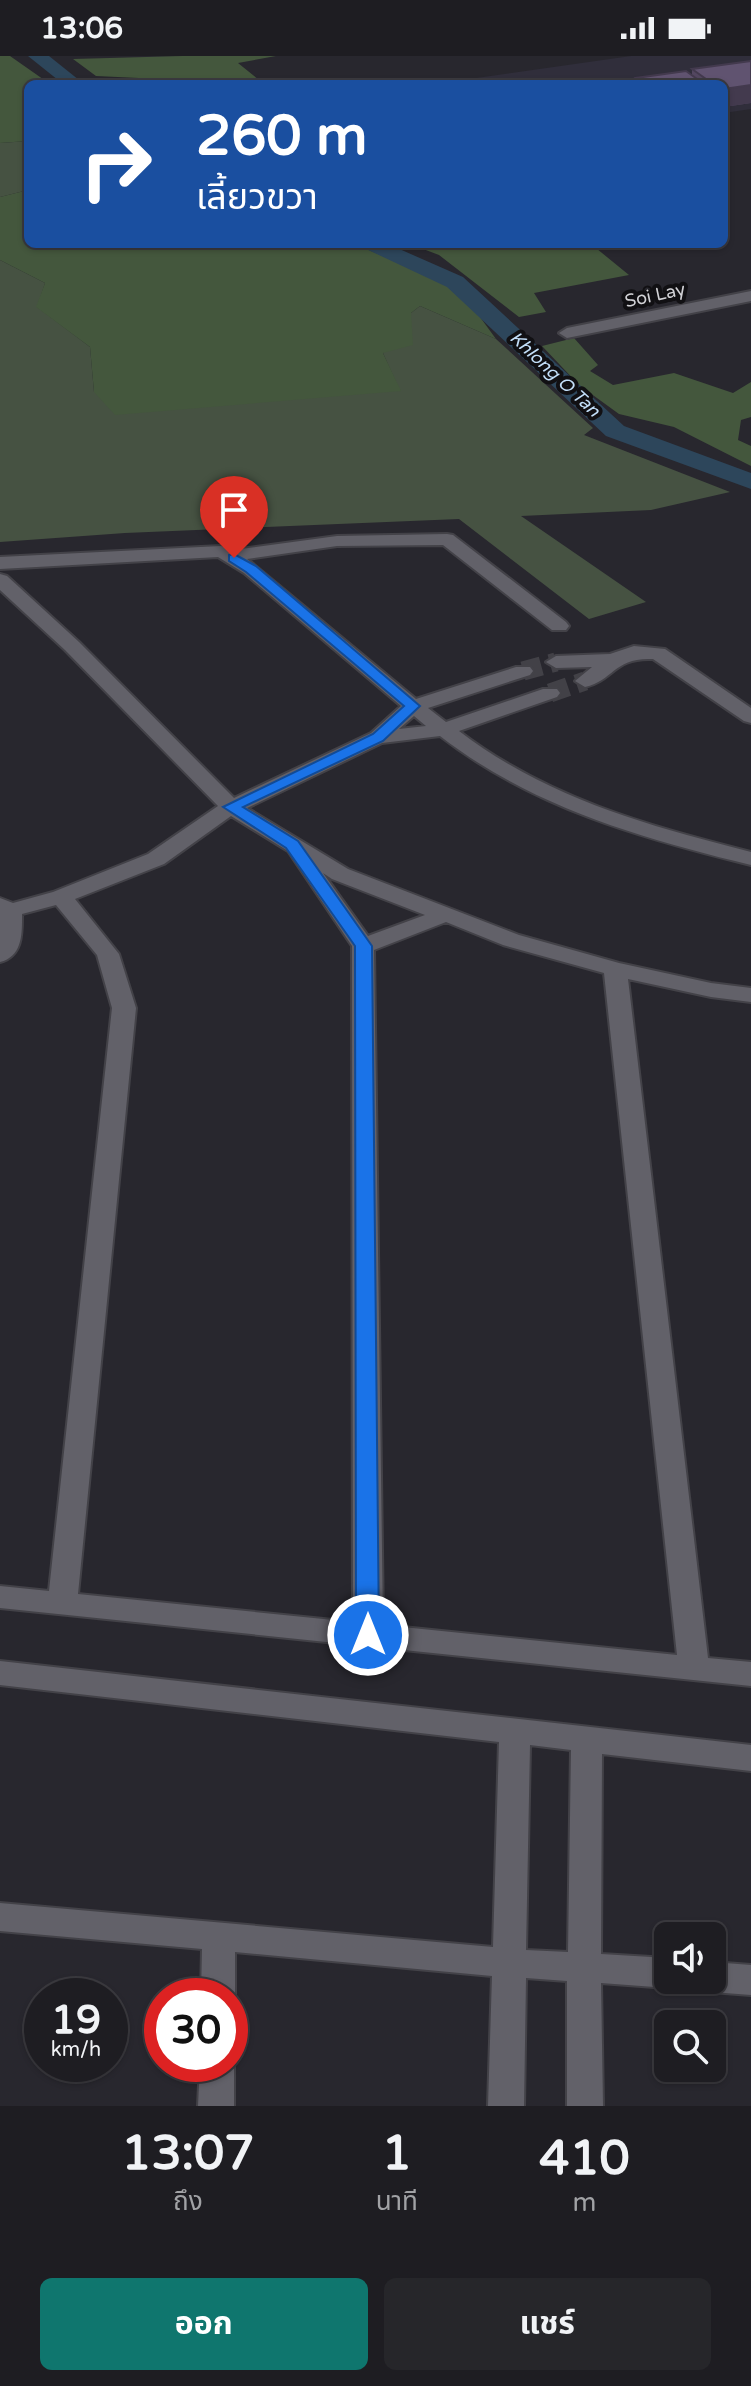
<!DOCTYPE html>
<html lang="th">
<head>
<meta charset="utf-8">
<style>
	:root { --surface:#1e1d22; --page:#26262a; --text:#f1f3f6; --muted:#a1a2a5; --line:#3c3b40; --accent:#0f766e }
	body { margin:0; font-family:"Varela Round","Noto Sans Thai",sans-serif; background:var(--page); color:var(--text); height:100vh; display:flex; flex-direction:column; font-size:30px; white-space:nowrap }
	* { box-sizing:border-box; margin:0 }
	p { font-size:26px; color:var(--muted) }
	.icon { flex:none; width:44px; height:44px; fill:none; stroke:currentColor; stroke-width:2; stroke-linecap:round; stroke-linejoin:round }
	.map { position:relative; height:2050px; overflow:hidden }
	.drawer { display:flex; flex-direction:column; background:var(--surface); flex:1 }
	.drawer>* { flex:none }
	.guide { position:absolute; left:24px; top:24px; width:704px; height:168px; border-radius:12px; box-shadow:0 2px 6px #0004,0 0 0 2px var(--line); background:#1a4fa0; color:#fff; overflow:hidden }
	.fabs { position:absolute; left:654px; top:1866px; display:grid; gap:16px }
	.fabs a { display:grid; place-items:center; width:72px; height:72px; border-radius:12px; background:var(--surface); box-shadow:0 2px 6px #0004,0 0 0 2px var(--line); font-size:40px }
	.speed { position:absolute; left:24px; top:1922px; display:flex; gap:16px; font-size:40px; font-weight:700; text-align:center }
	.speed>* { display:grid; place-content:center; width:104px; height:104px; border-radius:50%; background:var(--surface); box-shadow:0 2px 6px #0004,0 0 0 2px var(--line); line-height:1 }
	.speed small { font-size:20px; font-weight:400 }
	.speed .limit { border:12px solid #d22; background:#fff; color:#111 }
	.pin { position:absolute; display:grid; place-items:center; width:68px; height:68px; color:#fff; margin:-82px -34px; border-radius:50% 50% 50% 0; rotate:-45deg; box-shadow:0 0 8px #0007 }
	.pin .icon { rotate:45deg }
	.me { position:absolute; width:88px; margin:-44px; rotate:0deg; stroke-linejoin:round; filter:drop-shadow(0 0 6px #0008) }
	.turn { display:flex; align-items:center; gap:28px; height:168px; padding:0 40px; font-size:36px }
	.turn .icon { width:104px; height:104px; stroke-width:2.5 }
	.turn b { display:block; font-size:56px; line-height:68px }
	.eta { display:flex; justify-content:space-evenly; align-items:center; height:136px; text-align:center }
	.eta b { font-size:48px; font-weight:700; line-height:56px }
	.button { display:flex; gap:16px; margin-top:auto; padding:16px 40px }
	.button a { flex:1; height:92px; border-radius:12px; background:var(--accent); color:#fff; font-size:32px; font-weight:700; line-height:92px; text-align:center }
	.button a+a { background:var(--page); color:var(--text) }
	.status { display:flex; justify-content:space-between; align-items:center; height:56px; padding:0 40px; background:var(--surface); direction:ltr }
	.status svg { height:22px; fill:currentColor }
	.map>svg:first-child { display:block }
	.built { fill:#302e3b }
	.green { fill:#465242 }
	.forest { fill:#44573d }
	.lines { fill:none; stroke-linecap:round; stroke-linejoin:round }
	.canal { fill:#2d465b; fill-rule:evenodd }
	.minor-tunnel { stroke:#424147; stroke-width:19; stroke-dasharray:19 9; stroke-linecap:butt }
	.minor-casing { stroke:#434248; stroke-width:4 }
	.minor { fill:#626169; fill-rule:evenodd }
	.wall { fill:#534760 }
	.shaded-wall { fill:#433a4e }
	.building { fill:#605370; stroke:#433a4e; stroke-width:2 }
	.route { fill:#1a73e8; stroke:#114b97; stroke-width:2 }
	.labels { text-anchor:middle; stroke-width:8; stroke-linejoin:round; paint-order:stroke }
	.far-street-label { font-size:18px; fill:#d2d2d6; stroke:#111013 }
	.far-water-label { font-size:18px; font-style:italic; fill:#c2def8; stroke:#111013 }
</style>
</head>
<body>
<div class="status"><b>13:06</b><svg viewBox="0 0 49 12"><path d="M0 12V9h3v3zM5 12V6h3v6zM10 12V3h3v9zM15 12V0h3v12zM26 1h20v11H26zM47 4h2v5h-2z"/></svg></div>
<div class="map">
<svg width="751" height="2050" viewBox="0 0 751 2050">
	<rect width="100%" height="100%" fill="#28272e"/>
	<path class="built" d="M631 0H751V53L724 57V28H434Z"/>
	<path class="green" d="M28 85V134L0 141V87Z
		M0 204 45 227 37 251 90 291 94 336 400 335 383 297 411 257 420 250 496 283 593 372 584 379 730 436 651 454 521 460 646 546 589 563 459 463 125 477 0 486Z"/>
	<path class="forest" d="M0 0H10L50 28H28V85L0 87Z
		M182 0H276L238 7 264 28 96 20 73 3Z
		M28 134V188H355L454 231 472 250 496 283 420 250 411 257 413 289 383 297 401 335 115 359 94 336 90 291 36 251 45 227 0 204V141Z
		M410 188H591L629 219 534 237 546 256 519 261 439 199Z
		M574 282 598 309 590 315 613 329 674 317 733 337 751 326V361L741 364 738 384 751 390V410L674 371 619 358 579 329 542 290Z"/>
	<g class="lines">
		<path class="canal" d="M28 0H49L84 28H63Z
			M360 188H388L463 221 624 370 751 417V433L606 380 447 231 364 192Z"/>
		<path class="minor-tunnel" d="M523 615 556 606
			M550 637 585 625"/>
		<defs>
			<path id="minor" d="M751 235V245L567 282 559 277 567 272Z
				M447 478 453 479 566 566 569 570 566 574H552L443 489 337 490 247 503 416 643 516 611H530L533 615 530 619 428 652 446 666 543 633H557L560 637 557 641 459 675C547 742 645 769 751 796V809C640 782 532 751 440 680L382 687 247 752 348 813 519 879 619 907 711 927 751 932V946L711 941 628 923 708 1602 751 1606V1630L0 1552V1530L49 1535 112 952 97 899 56 849 22 858C22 877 23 900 0 906V842L13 847 53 836 148 798 218 750 65 594 0 534V518L7 520 79 586 234 742 371 677 401 650 244 517 218 501 0 513V501L221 490 233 494 337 480ZM414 660 426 670 399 673ZM231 760 288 795 352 890 353 1566 78 1538 136 952 119 898 75 843 164 808ZM323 817 332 823 425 859 368 880ZM446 866 503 889 604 917 677 1599 383 1569 374 894Z
				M634 590 665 593 751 652V667L744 665 653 603C614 601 614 624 585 631L575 625 592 611 556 612 546 606 556 600 610 598Z
				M0 1605 751 1689V1715L602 1698 601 1898 668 1902V1924H681L668 1932 601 1927 603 2050H567V1925L526 1922 524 2050H488L492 1920 235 1896V1940L230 1950V1940H201L202 1893 0 1875V1847L493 1891 499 1686 0 1629ZM530 1689 571 1694 568 1896 526 1894Z
				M712 1906 751 1909V1939L712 1936 700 1931 697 1924H712Z
				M230 1999 234 2008V2050H198L200 2008H230Z"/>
		</defs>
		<use href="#minor" class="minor-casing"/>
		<use href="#minor" class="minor"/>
	</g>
	<path class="wall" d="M751 5V47L724 51V28H635L636 22 692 19V13Z"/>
	<path class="shaded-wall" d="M751 29V47L724 51V33Z"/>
	<path class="building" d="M751 5V29L724 33V28H713L692 13Z
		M686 15 704 28H644L636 22Z"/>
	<path class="route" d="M234 498 256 510 420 650 383 685 243 751 298 785 372 890 379 1579 376 1585 368 1588 360 1585 356 1579 355 890 286 792 223 751 373 678 404 650 246 516 229 505V499Z"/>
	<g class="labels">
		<g class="far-street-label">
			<text transform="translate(655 239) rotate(-12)" y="6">Soi Lay</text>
		</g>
		<g class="far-water-label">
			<text transform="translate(555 318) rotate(43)" y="6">Khlong O Tan</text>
		</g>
	</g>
</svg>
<div class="fabs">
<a><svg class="icon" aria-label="sound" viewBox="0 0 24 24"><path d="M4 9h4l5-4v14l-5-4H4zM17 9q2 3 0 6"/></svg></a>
<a><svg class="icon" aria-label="search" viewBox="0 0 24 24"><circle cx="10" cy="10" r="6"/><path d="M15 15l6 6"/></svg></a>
</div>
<div class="speed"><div>19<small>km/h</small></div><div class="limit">30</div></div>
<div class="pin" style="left:234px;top:502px;background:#d93025"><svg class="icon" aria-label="arrive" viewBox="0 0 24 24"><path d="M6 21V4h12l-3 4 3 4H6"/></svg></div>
<svg class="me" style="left:368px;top:1579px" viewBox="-20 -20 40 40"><circle r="17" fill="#1a73e8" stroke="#fff" stroke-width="3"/><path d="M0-11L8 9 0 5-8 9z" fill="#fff"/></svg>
<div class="guide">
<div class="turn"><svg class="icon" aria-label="right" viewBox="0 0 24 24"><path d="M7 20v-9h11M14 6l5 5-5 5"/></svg><div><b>260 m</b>เลี้ยวขวา</div></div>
</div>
</div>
<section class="drawer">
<div class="eta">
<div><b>13:07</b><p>ถึง</p></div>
<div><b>1</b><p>นาที</p></div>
<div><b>410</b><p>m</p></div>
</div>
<div class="button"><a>ออก</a><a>แชร์</a></div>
</section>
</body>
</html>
